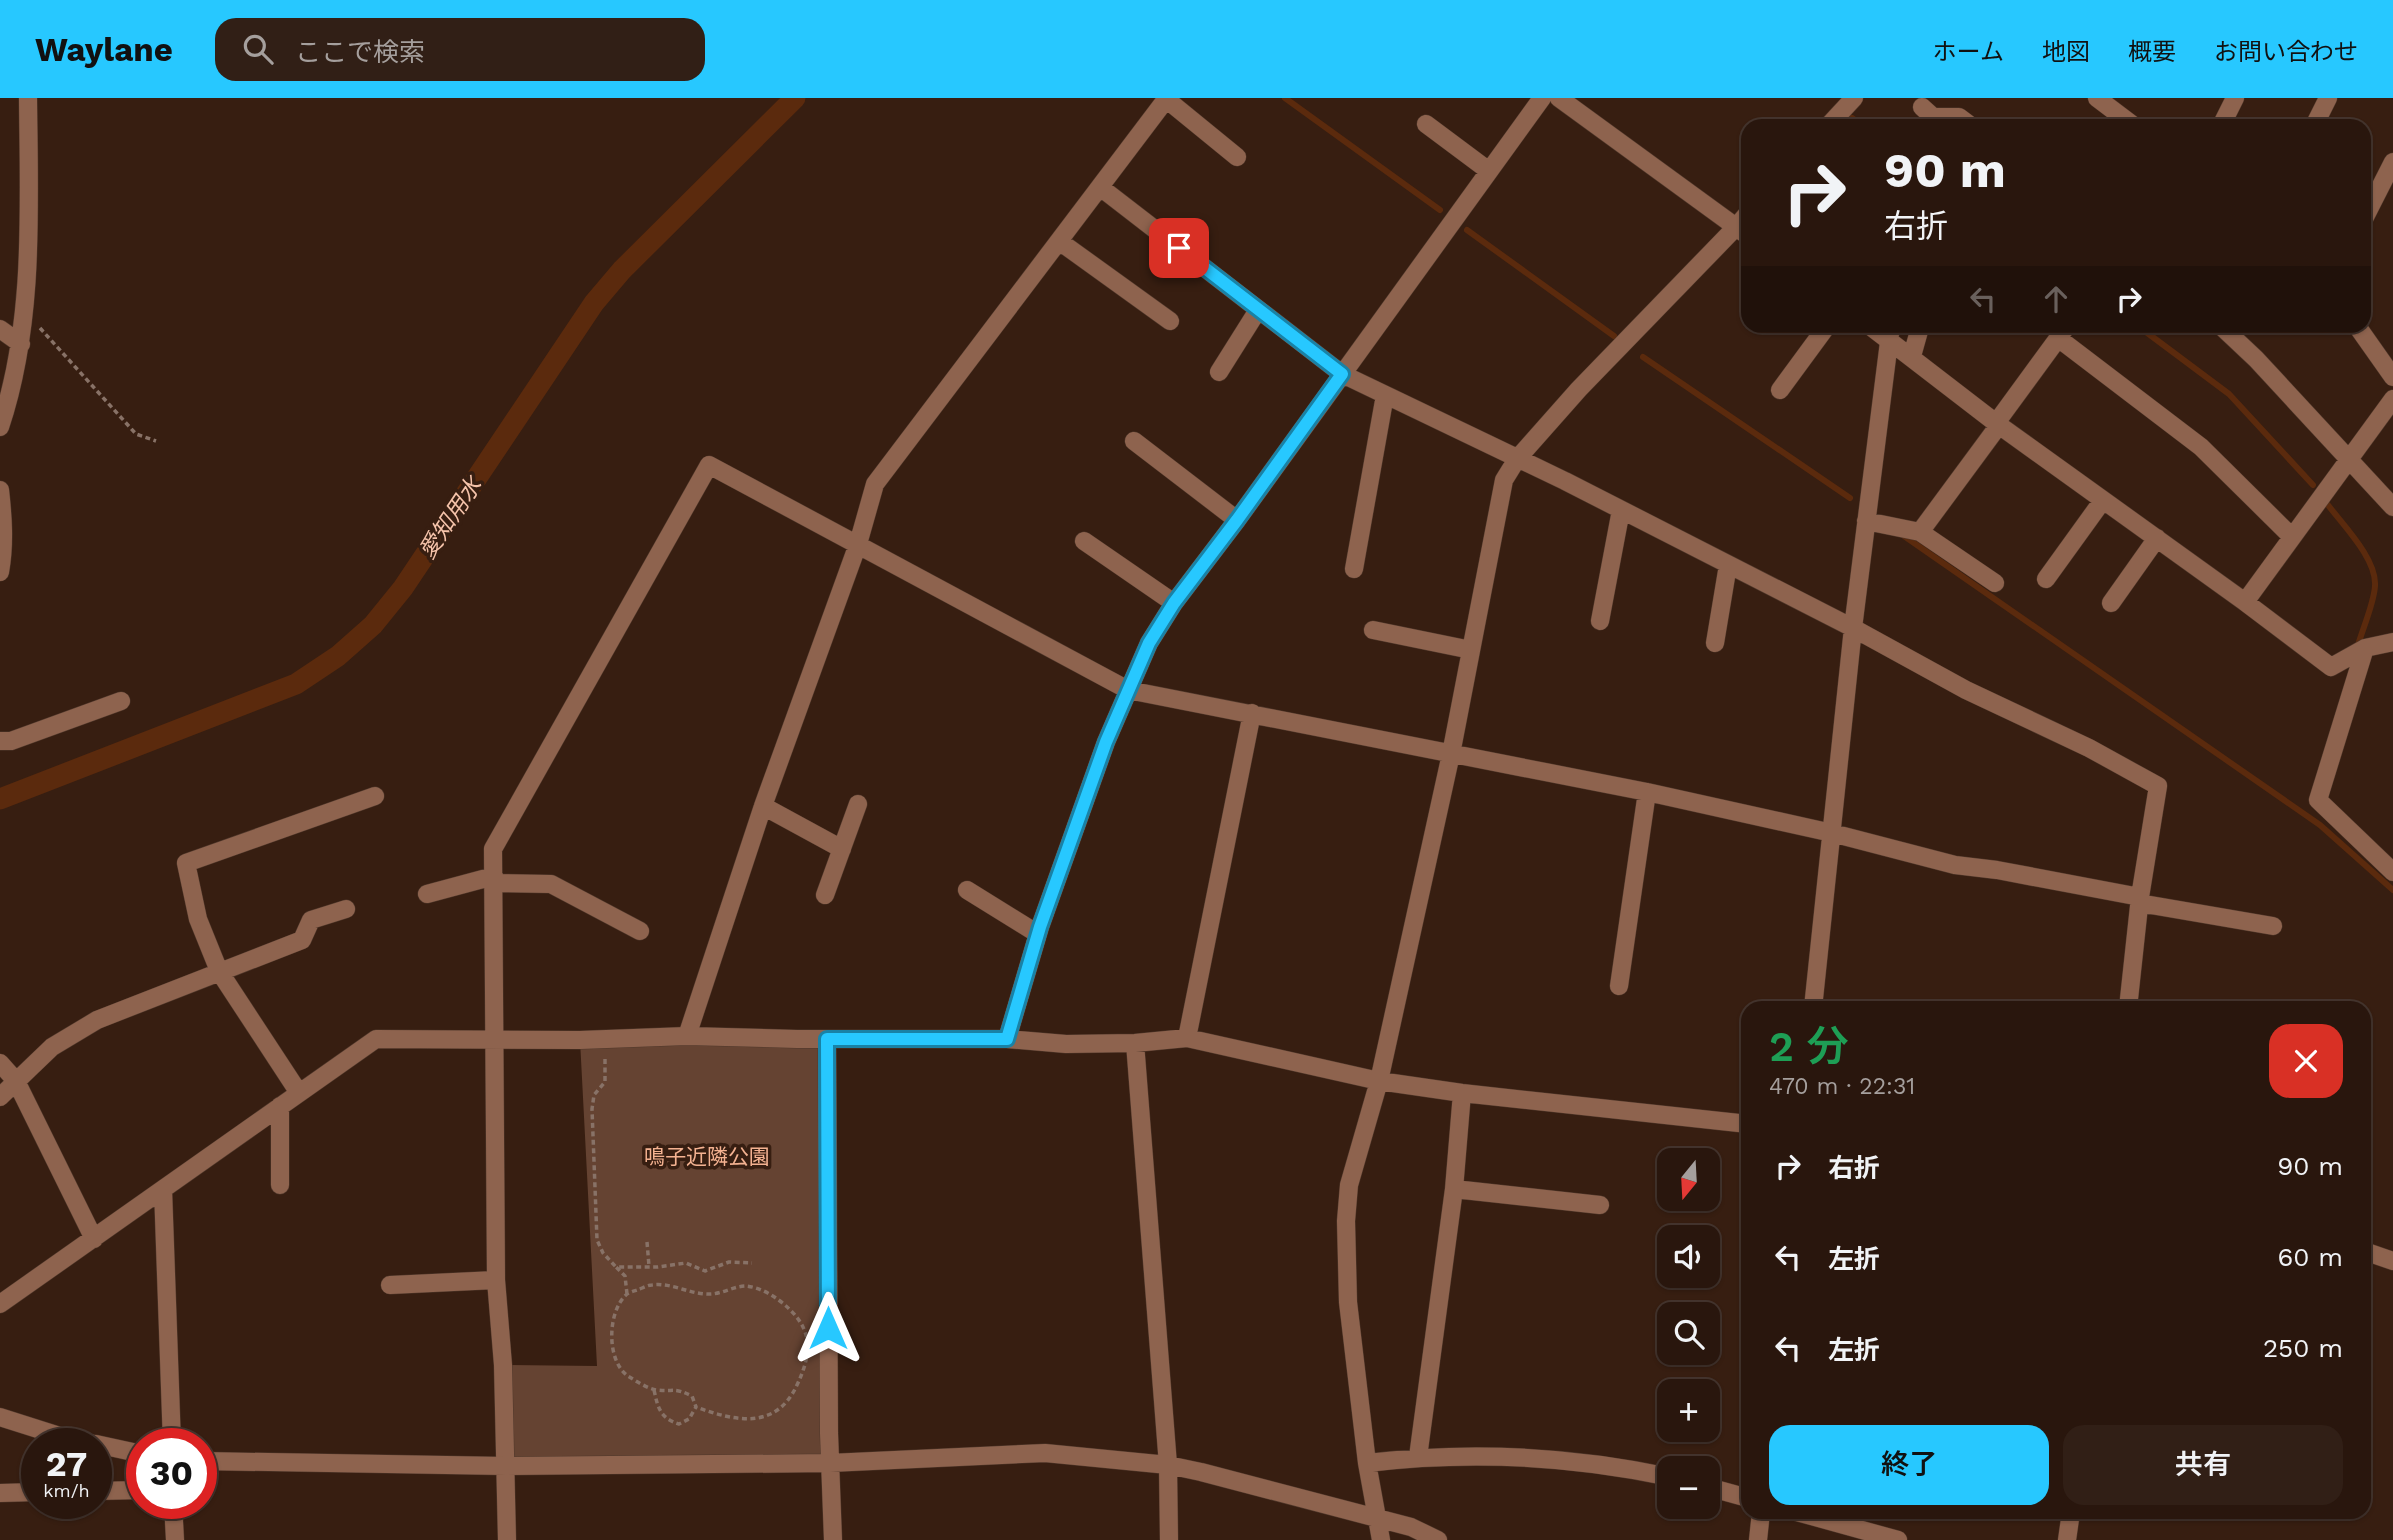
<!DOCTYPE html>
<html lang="ja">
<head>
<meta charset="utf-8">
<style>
	:root { --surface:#29160d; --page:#311f16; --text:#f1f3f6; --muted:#a59f9d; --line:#45352e; --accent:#27c8ff }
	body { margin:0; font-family:"Work Sans","Noto Sans JP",sans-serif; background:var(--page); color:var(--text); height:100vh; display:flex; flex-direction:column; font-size:26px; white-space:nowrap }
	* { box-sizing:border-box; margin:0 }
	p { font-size:23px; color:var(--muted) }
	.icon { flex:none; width:38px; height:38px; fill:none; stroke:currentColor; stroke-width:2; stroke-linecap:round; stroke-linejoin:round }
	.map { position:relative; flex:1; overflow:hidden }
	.side { position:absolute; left:1741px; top:903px; width:630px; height:518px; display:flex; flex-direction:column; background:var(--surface); border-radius:21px; box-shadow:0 2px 5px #0004,0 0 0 2px var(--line) }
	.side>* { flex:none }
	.banner { position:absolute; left:1741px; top:21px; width:630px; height:214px; border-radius:21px; box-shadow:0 2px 5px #0004,0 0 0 2px var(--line); background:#29160d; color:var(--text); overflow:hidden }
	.needle { width:46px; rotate:198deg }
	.buttons { position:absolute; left:1657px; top:1050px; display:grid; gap:14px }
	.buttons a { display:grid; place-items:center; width:63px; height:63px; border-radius:14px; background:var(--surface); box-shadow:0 2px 5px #0004,0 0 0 2px var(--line); font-size:35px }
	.speed { position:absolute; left:21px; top:1330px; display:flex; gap:14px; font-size:35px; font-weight:700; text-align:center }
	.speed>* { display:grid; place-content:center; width:91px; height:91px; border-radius:50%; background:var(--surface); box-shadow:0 2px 5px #0004,0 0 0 2px var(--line); line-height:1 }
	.speed small { font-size:18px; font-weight:400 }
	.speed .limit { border:10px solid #d22; background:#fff; color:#111 }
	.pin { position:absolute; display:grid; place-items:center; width:60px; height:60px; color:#fff; margin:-30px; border-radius:14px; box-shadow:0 4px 10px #0006 }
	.me { position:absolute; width:77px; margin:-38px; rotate:0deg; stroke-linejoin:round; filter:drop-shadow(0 0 5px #0008) }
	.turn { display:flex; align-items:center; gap:24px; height:147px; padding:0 28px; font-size:32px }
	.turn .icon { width:91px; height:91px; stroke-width:2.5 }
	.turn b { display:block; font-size:49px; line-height:60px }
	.lanes { display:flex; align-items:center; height:66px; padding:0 28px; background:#0003; justify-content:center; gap:35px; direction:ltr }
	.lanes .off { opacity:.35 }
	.round { display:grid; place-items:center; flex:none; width:74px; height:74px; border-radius:21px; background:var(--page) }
	.overview { display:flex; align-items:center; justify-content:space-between; height:119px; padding:0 28px }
	h1 { font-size:42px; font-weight:600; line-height:52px; color:#1e9e55 }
	.primary-button { display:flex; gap:14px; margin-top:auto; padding:14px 28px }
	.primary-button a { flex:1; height:80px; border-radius:21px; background:var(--accent); color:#111; font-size:28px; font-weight:600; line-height:80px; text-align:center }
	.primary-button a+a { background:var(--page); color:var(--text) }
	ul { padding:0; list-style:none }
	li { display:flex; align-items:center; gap:21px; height:91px; padding:0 28px }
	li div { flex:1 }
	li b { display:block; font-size:26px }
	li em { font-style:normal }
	header { display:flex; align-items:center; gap:42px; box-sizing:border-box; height:98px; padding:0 35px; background:var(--accent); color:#111 }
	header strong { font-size:33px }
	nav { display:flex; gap:38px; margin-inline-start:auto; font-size:24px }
	.search { width:490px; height:63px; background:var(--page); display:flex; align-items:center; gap:18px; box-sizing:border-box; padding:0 24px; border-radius:21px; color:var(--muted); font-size:26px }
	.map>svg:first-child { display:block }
	.green { fill:#654332 }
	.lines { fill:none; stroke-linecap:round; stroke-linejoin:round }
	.stream { stroke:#5b2a0d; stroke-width:6 }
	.canal { stroke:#5b2a0d; stroke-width:21 }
	.minor-casing { stroke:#51392c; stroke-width:19 }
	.path { stroke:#887267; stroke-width:3.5; stroke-dasharray:5 3.5; stroke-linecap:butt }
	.minor { stroke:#8e634e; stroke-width:18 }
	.route-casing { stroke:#1982a6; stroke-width:18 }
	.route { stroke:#27c8ff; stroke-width:12 }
	.labels { text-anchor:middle; stroke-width:7; stroke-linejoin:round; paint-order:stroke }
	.park-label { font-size:21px; fill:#f4b291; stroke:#371e11 }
	.water-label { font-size:23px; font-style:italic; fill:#f5c3aa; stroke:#371e11 }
</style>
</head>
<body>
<header>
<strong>Waylane</strong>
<div class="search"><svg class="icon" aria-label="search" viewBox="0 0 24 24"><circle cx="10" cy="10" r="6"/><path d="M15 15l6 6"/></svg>ここで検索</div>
<nav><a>ホーム</a><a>地図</a><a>概要</a><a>お問い合わせ</a></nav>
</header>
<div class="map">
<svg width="2393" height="1442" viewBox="0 0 2393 1442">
	<rect width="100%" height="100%" fill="#371e11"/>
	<path class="green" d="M827 941 830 1365 505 1368 503 1267 597 1268 580 942Z"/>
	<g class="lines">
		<path class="stream" d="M1285 0 1440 112
			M1852 20 1863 28
			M1467 132 1614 238
			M2138 228 2229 296 2313 387
			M1643 259 1850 400
			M2328 407C2343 427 2377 461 2375 488 2374 505 2363 530 2358 547
			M1904 438 2320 727 2393 792"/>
		<path class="canal" d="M0 701 296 586 338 558 373 527 403 490 594 205 622 172 795 0"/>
		<defs>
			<path id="minor" d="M2097 0 2134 28
				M1166 1 1237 59
				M1922 9 1933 19H1959L1971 28
				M1426 26 1489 73
				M1828 28 1854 0
				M2221 28 2235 0
				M2314 28 2328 0
				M1100 89 1342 276 1565 383 1853 530 1966 592 2089 650 2158 688 2140 799 2128 910
				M1748 115 1736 129 1748 138
				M2364 121 2393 64
				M1059 143 1170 223
				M1870 228 1996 325 2245 504 2331 569 2365 550 2393 544
				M2221 228 2256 261 2393 409
				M2357 228 2393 279
				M0 231 21 246
				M2058 240 2201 349 2292 439
				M1912 258 1919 233 1923 228
				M1219 274 1258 212
				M1780 292 1827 228
				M1996 325 2067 228
				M0 329C35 224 29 110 28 0
				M1134 343 1237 422
				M0 392C3 419 5 446 0 474
				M1866 423 1920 434 1995 485
				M1920 434 1999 327
				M1084 443 1174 505
				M1354 471 1385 297
				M2046 481 2103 402
				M2245 504 2393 301
				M2111 505 2157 440
				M1600 523 1621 412
				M1373 532 1471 552
				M1715 545 1728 467
				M2365 550 2318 702 2393 774
				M0 643H11L121 603
				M763 708 842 751
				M494 785 551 786 640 833
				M967 792 1038 836
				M427 796 494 778
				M825 797 858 706
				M2139 805 2273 828
				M1619 888 1647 694
				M1813 910 1853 530 1891 228
				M687 938 763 708 858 446 875 386 1167 0
				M1187 940 1252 615
				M827 941 829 1335 833 1442
				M1007 941 1040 829 1106 644 1149 545 1174 505 1237 422 1542 0
				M1135 945 1168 1367 1169 1442
				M0 965 16 983 94 1141
				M299 995 219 873 198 821 186 765 375 698
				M0 999 52 949 97 922 302 842 311 822 346 811
				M280 1087V1008
				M163 1091 172 1346
				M1454 1091 1600 1107
				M2364 1153 2393 1163
				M390 1187 496 1182
				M0 1206 376 941 580 942 687 938 797 941H1007L1066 946 1135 945 1187 940 1379 983 1462 995 1748 1026
				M0 1319 66 1340 94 1346
				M96 1346 142 1356
				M1418 1359 1454 1091 1462 995
				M201 1363 505 1368 830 1365 1045 1355 1168 1367 1201 1374 1411 1429 1438 1442
				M1367 1365C1467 1353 1571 1358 1670 1379
				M1708 1389 1748 1400
				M96 1393 142 1392
				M0 1395 37 1394
				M173 1405 175 1442
				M1797 1414 1898 1442
				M507 1442 503 1267 496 1182 493 751 709 367 1128 592 1647 694 1832 735 1955 767 1997 772 2140 799
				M1381 1442 1367 1365 1348 1204 1346 1123 1349 1087 1379 983 1451 656 1504 382 1517 361 1579 291 1736 129 1559 0
				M1758 1442 1761 1414
				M2067 1442 2071 1414"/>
		</defs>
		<use href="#minor" class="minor-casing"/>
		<path class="path" d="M40 230 136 336 156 343
			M605 961V984L594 997 592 1011 597 1142 603 1155 616 1169
			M647 1144 649 1168
			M627 1196 625 1178 616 1169H658L686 1165 705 1173 729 1164 752 1165
			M654 1292C658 1310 660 1320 679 1326L689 1321 696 1309 692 1298C673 1289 675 1294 657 1292 648 1291 636 1283 628 1278 606 1263 607 1213 627 1196 630 1194 634 1193 637 1192 641 1191 647 1187 652 1187 671 1184 691 1197 710 1196 722 1196 734 1188 746 1188 758 1189 771 1196 780 1203 812 1228 814 1251 797 1287 776 1333 734 1323 696 1309"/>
		<use href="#minor" class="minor"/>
	</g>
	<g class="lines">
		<defs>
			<path id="route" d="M828 1230 827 941H1007L1040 829 1106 644 1149 545 1174 505 1237 422 1342 276 1179 150"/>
		</defs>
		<use href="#route" class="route-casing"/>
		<use href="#route" class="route"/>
	</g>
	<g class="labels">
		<g class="park-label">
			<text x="707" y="1066">鳴子近隣公園</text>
		</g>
		<g class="water-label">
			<text transform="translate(450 420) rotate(-56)" y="8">愛知用水</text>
		</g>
	</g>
</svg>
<div class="buttons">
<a><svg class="needle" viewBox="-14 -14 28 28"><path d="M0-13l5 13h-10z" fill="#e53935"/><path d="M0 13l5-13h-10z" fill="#a59f9d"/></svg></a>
<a><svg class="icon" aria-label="sound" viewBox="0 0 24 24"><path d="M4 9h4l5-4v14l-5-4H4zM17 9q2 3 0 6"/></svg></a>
<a><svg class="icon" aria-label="search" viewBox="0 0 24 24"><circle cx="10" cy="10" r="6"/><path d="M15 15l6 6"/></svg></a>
<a>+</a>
<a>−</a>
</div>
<div class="speed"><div>27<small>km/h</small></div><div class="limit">30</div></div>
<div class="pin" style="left:1179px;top:150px;background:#d93025"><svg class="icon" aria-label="arrive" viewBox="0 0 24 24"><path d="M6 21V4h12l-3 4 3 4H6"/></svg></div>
<svg class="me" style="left:828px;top:1230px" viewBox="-20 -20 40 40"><path d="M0-17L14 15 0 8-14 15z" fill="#27c8ff" stroke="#fff" stroke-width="4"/></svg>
<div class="banner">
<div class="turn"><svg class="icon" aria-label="right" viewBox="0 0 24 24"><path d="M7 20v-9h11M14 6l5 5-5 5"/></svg><div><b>90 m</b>右折</div></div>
<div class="lanes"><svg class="icon off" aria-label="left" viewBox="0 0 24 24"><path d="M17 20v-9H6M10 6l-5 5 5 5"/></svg><svg class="icon off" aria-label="ahead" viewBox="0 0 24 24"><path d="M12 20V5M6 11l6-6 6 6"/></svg><svg class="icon" aria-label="right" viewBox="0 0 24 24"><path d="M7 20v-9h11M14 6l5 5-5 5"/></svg></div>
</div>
<section class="side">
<div class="overview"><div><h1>2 分</h1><p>470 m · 22:31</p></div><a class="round" style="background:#d93025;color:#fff"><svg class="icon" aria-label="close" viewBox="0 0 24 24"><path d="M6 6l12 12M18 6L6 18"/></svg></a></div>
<ul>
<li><svg class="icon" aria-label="right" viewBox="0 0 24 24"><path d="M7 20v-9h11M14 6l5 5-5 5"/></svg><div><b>右折</b></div><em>90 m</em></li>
<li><svg class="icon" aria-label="left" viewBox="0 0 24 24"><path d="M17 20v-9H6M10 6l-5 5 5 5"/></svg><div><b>左折</b></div><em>60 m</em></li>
<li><svg class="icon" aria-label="left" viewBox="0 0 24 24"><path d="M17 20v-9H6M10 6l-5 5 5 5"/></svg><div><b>左折</b></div><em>250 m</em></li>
</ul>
<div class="primary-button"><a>終了</a><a>共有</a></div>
</section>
</div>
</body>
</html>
